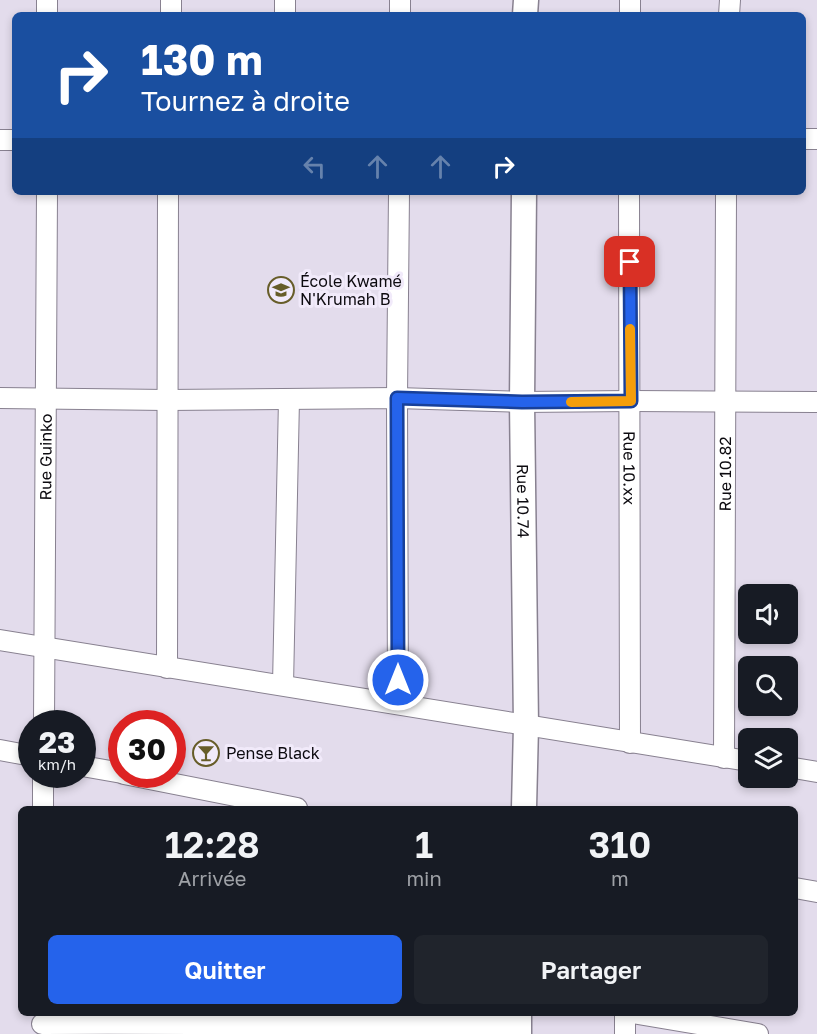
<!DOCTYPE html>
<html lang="fr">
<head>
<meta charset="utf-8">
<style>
	:root { --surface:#171b24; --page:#20242c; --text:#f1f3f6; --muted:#9ea1a6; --accent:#2563eb }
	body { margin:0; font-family:"Golos Text",sans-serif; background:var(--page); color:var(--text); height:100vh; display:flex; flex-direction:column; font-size:22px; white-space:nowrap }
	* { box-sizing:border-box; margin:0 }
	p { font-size:20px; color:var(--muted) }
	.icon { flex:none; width:33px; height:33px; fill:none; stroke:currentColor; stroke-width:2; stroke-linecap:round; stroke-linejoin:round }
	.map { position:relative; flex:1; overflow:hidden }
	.sheet { position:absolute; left:18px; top:806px; width:780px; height:210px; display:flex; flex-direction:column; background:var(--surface); border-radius:9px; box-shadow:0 3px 9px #0003 }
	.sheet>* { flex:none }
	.guide { position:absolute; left:12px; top:12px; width:794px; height:183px; border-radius:9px; box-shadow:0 3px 9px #0003; background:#1a4fa0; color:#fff; overflow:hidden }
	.controls { position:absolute; left:738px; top:584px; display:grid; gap:12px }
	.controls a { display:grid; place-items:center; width:60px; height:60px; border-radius:9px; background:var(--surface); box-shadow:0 3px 9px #0003; font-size:30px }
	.speed { position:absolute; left:18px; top:710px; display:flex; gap:12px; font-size:30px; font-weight:700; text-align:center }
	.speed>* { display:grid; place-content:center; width:78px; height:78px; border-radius:50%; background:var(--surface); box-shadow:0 3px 9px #0003; line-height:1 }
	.speed small { font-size:15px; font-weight:400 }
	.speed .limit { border:9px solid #d22; background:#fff; color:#111 }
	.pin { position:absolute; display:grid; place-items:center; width:51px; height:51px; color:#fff; margin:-26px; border-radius:12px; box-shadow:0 3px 9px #0006 }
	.me { position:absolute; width:66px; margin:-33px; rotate:0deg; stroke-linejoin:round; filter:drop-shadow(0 0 4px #0008) }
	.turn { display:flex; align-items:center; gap:21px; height:126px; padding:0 30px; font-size:27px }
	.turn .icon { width:78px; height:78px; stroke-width:2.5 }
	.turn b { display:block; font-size:42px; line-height:51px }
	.lanes { display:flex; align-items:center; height:57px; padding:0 30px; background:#0003; justify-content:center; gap:30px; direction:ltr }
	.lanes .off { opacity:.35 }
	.eta { display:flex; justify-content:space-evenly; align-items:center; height:102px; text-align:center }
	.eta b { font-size:36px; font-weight:600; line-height:42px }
	.cta { display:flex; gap:12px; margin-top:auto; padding:12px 30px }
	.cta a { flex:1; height:69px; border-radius:9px; background:var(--accent); color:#fff; font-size:24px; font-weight:600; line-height:69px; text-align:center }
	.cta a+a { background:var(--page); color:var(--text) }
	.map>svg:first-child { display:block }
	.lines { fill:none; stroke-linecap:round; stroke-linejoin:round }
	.minor-casing { stroke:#888190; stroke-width:22 }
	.major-casing { stroke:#888190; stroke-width:27 }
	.minor { stroke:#fff; stroke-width:20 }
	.major { stroke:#fff; stroke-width:24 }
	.route-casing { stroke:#184099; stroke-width:15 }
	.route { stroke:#2563eb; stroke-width:10 }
	.slow { stroke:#f59e0b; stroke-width:10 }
	.labels { text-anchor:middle; stroke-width:6; stroke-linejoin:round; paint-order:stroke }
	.poi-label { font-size:16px; fill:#0c0a0f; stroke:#f1eafa; text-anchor:start }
	.street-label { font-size:16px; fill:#0c0a0f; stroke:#f1eafa }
</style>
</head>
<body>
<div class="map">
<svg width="817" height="1034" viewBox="0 0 817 1034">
	<rect width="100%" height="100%" fill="#e3dcec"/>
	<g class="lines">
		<defs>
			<g id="minor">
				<path d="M47 15V0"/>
				<path d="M171 15V0"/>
				<path d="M285 15V0"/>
				<path d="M400 15V0"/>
				<path d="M630 15V0"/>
				<path d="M729 15 730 0"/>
				<path d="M802 139H817"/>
				<path d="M0 140H15"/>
				<path id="s1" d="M629 192 630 743"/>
				<path d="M0 398 166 400 397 398 522 402 631 401 817 402"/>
				<path d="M0 640 748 761"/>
				<path d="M167 668 168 192"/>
				<path d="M283 685 289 399"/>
				<path d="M398 703 397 398 399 192"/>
				<path id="s2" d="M44 723 47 192"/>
				<path d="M0 750 32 756"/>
				<path id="s3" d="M724 758 726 192"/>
				<path d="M82 766 122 773"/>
				<path d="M788 767 817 772"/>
				<path d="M124 774 297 808"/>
				<path d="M43 808V774"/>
				<path d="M795 888 817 892"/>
				<path d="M626 1012 758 1034"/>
				<path d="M42 1024C201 1023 360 1026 519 1024"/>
				<path d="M625 1034V1012"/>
			</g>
			<g id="major">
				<path d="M525 15 526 0"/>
				<path id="s4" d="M524 192 522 402 526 726 524 808"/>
				<path d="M519 1012V1034"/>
			</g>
		</defs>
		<use href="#minor" class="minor-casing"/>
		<use href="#major" class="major-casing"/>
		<use href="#minor" class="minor"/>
		<use href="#major" class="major"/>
	</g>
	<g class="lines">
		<defs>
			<path id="route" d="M398 680 397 398 522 402 631 401 630 262"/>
		</defs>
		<use href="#route" class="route-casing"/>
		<use href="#route" class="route"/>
		<path class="slow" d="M571 402 631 401 630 329"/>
	</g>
	<defs>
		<symbol id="school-ring" viewBox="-11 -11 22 22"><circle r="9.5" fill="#f1eafa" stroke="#675d29" stroke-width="1.5"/><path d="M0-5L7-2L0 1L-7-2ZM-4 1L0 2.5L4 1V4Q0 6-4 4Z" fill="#675d29"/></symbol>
		<symbol id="bar-ring" viewBox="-11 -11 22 22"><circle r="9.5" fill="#f1eafa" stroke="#675d29" stroke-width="1.5"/><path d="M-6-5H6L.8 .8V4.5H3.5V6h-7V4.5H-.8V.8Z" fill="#675d29"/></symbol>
	</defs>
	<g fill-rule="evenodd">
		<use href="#school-ring" x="266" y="275" width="30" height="30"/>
		<use href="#bar-ring" x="191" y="738" width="30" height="30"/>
	</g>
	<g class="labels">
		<g class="poi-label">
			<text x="300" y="287">École Kwamé<tspan x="300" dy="18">N'Krumah B</tspan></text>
			<text x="226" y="759">Pense Black</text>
		</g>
		<g class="street-label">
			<text dy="6" stroke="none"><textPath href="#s2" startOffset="266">Rue Guinko</textPath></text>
			<text dy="6" stroke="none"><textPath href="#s1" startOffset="276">Rue 10.xx</textPath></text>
			<text dy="6" stroke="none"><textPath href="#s3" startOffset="284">Rue 10.82</textPath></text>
			<text dy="6" stroke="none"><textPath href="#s4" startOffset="309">Rue 10.74</textPath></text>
		</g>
	</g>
</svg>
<div class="controls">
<a><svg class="icon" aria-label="sound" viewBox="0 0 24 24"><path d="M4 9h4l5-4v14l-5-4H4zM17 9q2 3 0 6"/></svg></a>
<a><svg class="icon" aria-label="search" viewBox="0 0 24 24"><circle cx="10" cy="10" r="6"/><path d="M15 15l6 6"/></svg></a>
<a><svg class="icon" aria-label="layers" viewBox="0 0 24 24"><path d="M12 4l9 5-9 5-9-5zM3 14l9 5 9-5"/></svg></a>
</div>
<div class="speed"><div>23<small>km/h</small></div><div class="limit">30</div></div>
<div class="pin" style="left:630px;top:262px;background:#d93025"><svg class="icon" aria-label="arrive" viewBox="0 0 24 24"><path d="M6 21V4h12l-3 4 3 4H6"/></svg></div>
<svg class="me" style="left:398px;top:680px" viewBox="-20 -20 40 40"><circle r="17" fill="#2563eb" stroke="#fff" stroke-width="3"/><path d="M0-11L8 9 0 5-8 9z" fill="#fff"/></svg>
<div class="guide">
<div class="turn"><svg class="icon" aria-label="right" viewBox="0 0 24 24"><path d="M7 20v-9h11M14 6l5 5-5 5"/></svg><div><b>130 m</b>Tournez à droite</div></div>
<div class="lanes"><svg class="icon off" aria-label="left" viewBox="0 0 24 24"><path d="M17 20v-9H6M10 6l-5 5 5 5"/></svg><svg class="icon off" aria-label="ahead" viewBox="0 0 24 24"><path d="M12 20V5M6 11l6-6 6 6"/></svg><svg class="icon off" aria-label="ahead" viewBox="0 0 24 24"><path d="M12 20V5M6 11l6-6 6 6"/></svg><svg class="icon" aria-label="right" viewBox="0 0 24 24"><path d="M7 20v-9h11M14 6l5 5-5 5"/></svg></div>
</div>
<section class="sheet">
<div class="eta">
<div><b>12:28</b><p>Arrivée</p></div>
<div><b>1</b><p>min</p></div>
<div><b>310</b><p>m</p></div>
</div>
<div class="cta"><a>Quitter</a><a>Partager</a></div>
</section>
</div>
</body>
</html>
